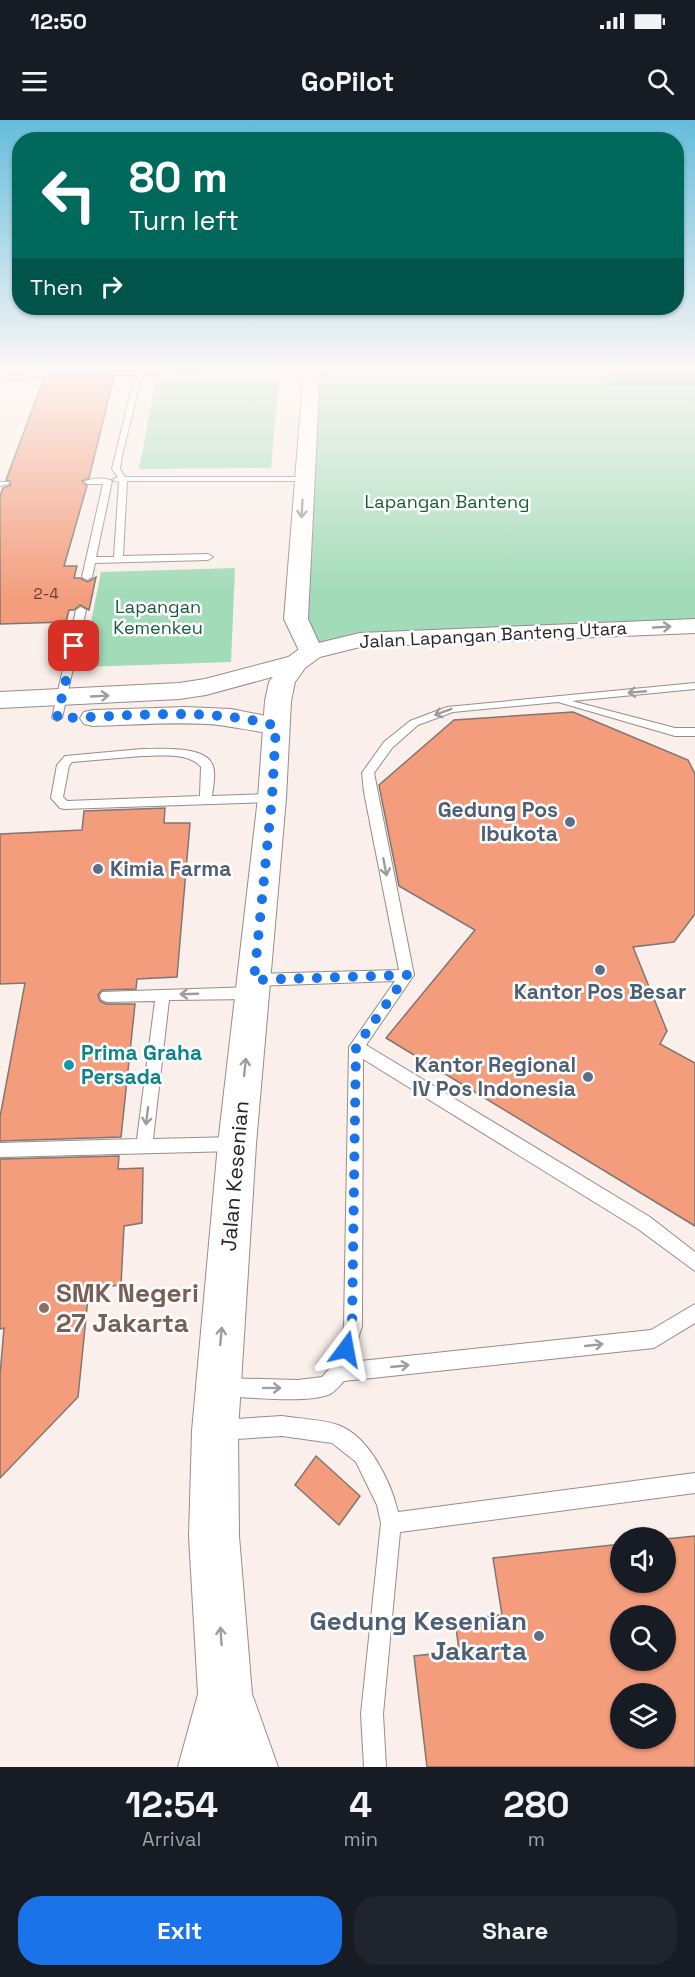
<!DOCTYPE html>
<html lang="en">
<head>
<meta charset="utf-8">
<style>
	:root { --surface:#171b24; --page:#20242c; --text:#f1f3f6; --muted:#9ea1a6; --accent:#1a73e8 }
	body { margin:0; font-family:"Space Grotesk",sans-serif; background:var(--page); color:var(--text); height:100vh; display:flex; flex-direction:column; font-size:22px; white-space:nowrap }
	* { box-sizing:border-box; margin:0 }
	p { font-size:20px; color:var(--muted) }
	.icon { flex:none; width:33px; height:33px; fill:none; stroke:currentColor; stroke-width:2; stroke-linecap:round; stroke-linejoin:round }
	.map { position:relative; height:1647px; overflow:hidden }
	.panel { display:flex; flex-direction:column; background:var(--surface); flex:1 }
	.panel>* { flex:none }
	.banner { position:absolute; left:12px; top:12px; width:672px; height:183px; border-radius:24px; box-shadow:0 2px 4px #0004; background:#00695c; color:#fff; overflow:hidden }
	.controls { position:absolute; left:610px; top:1407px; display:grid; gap:12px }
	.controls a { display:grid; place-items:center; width:66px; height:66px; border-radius:50%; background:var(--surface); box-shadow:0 2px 4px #0004; font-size:30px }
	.pin { position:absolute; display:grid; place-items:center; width:51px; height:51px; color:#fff; margin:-26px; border-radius:12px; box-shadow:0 3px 9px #0006 }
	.me { position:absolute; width:66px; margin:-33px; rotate:13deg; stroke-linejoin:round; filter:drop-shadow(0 0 4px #0008) }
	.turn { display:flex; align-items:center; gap:21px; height:126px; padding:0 18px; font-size:27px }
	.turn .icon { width:78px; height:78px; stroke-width:2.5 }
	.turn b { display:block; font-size:42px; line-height:51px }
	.then { display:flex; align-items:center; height:57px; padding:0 18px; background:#0003; gap:12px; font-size:22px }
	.eta { display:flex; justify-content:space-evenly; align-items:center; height:102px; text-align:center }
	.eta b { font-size:36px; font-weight:700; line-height:42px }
	.action { display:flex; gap:12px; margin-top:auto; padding:12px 18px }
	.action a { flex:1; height:69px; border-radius:24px; background:var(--accent); color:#fff; font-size:24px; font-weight:700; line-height:69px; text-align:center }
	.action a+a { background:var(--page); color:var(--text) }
	.status { display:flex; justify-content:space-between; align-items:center; height:42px; padding:0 30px; background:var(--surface); direction:ltr }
	.status svg { height:16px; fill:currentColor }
	header { display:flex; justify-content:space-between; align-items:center; height:78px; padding:0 18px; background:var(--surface); font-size:27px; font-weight:700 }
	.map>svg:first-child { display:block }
	.green { fill:#a1dbb8 }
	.water { fill:#41c7c8 }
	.building { fill:#f39d7d; stroke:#807672; stroke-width:1.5; fill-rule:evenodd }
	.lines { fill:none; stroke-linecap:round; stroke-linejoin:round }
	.service-casing { stroke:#978d89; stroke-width:2 }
	.tertiary-casing { stroke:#978d89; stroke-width:2 }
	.secondary-casing { stroke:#978d89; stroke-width:2 }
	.service { fill:#fff; fill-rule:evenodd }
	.tertiary { fill:#fff; fill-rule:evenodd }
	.secondary { fill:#fff; fill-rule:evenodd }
	.oneway { stroke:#9e9c9c }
	.route { stroke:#1a73e8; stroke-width:10; stroke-dasharray:0 18 }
	.service-dot { fill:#5c6f8a; stroke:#fff; stroke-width:2 }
	.culture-dot { fill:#0f9aa8; stroke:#fff; stroke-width:2 }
	.education-dot { fill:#8d6e63; stroke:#fff; stroke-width:2 }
	.labels { text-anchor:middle; stroke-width:5; stroke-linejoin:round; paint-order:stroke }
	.far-number-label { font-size:15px; fill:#5b423a }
	.far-park-label { font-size:18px; fill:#175b3b; stroke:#fff }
	.far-street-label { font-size:18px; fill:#282423; stroke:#fff }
	.service-label { font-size:21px; font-weight:bold; fill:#4e5e75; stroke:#fff; text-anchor:end }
	.culture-label { font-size:21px; font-weight:bold; fill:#0d838f; stroke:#fff; text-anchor:start }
	.street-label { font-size:21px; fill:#282423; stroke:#fff }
	.near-education-label { font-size:26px; font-weight:bold; fill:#785e54; stroke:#fff; text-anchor:start }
	.near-service-label { font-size:26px; font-weight:bold; fill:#4e5e75; stroke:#fff; text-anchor:end }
</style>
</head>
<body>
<div class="status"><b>12:50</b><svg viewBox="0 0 49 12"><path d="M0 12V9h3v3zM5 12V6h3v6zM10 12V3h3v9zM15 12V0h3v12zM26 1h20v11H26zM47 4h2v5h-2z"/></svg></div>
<header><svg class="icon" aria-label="menu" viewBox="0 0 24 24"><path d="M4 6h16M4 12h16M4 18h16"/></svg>GoPilot<svg class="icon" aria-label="search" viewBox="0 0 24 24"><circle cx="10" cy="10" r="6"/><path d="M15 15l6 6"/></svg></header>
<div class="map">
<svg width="695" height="1647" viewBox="0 0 695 1647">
	<rect width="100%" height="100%" fill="#faefea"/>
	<path class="green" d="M312 247H695V506L360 520 311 532 302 514Z
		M156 259H279L271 348 139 349Z
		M235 448 231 542 82 547 101 452Z"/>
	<path class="water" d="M623 247H695V265H605L610 257Z"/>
	<path class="building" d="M49 247H117L110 252 114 257 89 358 82 361 87 366 64 446H77L74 458H80L88 462 96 457 89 490 80 485 74 490H69L66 502 0 504V376L3 368 11 365 10 361 6 360 44 258 52 255 47 251Z
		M573 592 688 640 695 654V794L674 822 633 827 667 911 660 924 695 943V1106L386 918 475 810 399 766 379 665 454 600Z
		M165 688 164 703H190L177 857 137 859 136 869 102 870 98 875 100 881 106 884H135L121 1017 0 1021V997L25 863 0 864V714L82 710 84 691Z
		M119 1036 118 1049 143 1048 142 1103 124 1106 121 1165 89 1168 78 1277 0 1358V1255L4 1208 0 1209V1039Z
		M316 1336 360 1376 339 1405 295 1365Z
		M695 1416V1647H427L414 1536 459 1531 455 1500 502 1495 493 1438 621 1424V1462H666V1419ZM621 1496H666V1540H621ZM621 1574H666V1618H621Z"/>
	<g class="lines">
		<defs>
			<path id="service" d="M137 247H143V250L315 248 312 250 142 254 122 336 120 349 125 357H304L308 359 304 361H127L123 436 208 434 213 437 208 440 95 443 92 457 87 460 82 457 103 364H88L84 362C90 358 106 357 112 361L96 437H114L119 362 112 360 118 357 112 349 135 255H115L112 253 115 251 136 250Z
				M48 253 50 254 46 256 0 260V256Z
				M0 362H8L9 364 0 366Z
				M81 487 86 490 62 598 57 601 52 598 76 490Z
				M695 563V569L572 581 675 608H695V616H675L558 582 453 592 418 605 392 628 374 653 414 855 366 925 650 1097 695 1132V1151L638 1109 363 939 362 1206 351 1242 651 1210 695 1184V1203L654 1228 344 1261C340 1265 336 1271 330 1274 308 1284 248 1277 222 1276L215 1274 213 1267 215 1260 222 1258 298 1260 322 1257 331 1247 344 1206 349 927 395 861 254 866 249 864 247 860 249 856 254 854 399 850 364 672 362 653 364 650 384 622 410 601 447 587Z
				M142 629C159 629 201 626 211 642 217 651 213 666 212 676L272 674 278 678 272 682 64 689 60 688 51 678 57 645 65 636ZM142 636C160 636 189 632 201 647L200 676 67 681 63 677 69 646 72 642Z
				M253 867 258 869 260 873 258 877 253 879 169 880 153 1019 235 1017 241 1019 243 1024 241 1029 235 1031 0 1037V1023L137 1019 155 881 107 882 102 880 100 876 102 872Z
				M282 1296C300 1299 321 1299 338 1305 369 1316 391 1362 398 1392L695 1353V1373L400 1412 383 1594 386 1647H364L361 1594 381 1403 377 1385 356 1342 332 1323 282 1316 222 1320 215 1317 212 1310 215 1303 222 1300Z"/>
			<path id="tertiary" d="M304 247H320L308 499 323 532 320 537 305 538 309 543 305 548 206 575 179 579 0 588V572L179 563 205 559 296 535 302 537 284 499Z
				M185 587 231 589 286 600 289 606 286 612C270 616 229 605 208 604 170 602 131 605 93 606L84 604 80 598 84 592 93 590Z"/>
			<path id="secondary" d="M695 499V513L360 527 320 537 305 548 295 562 291 581 286 678 256 1024 238 1311 239 1416 252 1574 278 1647H178L198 1574 189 1416 192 1311 218 1024 258 678 265 581 269 562 287 538 302 527 360 513Z"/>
		</defs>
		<use href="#service" class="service-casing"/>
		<use href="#tertiary" class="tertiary-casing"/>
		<use href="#secondary" class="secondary-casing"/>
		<use href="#service" class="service"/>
		<use href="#tertiary" class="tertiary"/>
		<use href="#secondary" class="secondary"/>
	</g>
	<defs><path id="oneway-shaft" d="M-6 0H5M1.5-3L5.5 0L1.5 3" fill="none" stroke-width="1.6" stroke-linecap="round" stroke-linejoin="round" transform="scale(1.5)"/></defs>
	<g class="oneway">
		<use href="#oneway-shaft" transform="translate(302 389) rotate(93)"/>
		<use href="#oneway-shaft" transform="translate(662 507) rotate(-3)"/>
		<use href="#oneway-shaft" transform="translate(637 572) rotate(175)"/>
		<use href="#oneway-shaft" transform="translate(100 576) rotate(-3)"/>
		<use href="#oneway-shaft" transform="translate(443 592) rotate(160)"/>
		<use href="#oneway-shaft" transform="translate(385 747) rotate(79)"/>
		<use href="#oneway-shaft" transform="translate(189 874) rotate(178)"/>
		<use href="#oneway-shaft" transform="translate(245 947) rotate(-84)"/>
		<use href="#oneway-shaft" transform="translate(147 996) rotate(97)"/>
		<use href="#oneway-shaft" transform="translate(221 1216) rotate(-85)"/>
		<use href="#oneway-shaft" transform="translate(594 1225) rotate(-6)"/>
		<use href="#oneway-shaft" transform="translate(400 1246) rotate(-6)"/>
		<use href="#oneway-shaft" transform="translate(272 1268) rotate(1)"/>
		<use href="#oneway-shaft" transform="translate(221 1516) rotate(-94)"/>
	</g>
	<linearGradient id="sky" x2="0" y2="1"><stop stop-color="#65bcdb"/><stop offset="0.52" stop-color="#fdf8f6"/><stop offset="1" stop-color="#fdf8f6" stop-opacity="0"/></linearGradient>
	<rect width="695" height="478" fill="url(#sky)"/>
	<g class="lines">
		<path class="route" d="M74 526 57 598C128 597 208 586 276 606L272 678 254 860 407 855 356 927 352 1206 346 1229"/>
	</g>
	<g class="service-dot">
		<circle cx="570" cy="702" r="6"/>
		<circle cx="98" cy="749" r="6"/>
		<circle cx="600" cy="850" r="6"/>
		<circle cx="588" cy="957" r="6"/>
		<circle cx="539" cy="1516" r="6"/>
	</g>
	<circle class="culture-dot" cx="69" cy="945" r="6"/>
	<circle class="education-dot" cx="44" cy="1188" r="6"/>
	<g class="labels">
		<g class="far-number-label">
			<text x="46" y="479">2-4</text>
		</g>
		<g class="far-park-label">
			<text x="447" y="388">Lapangan Banteng</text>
			<text x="158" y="493">Lapangan<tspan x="158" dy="21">Kemenkeu</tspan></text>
		</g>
		<g class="far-street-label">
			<text transform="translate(493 515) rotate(-3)" y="6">Jalan Lapangan Banteng Utara</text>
		</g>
		<g class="service-label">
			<text x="558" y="697">Gedung Pos<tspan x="558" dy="24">Ibukota</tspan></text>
			<text x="110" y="756" text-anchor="start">Kimia Farma</text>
			<text x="600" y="879" text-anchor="middle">Kantor Pos Besar</text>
			<text x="576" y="952">Kantor Regional<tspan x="576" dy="24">IV Pos Indonesia</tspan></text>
		</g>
		<g class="culture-label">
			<text x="81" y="940">Prima Graha<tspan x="81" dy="24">Persada</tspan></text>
		</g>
		<g class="street-label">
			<text transform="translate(235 1056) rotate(-85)" y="7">Jalan Kesenian</text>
		</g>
		<g class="near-education-label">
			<text x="56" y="1182">SMK Negeri<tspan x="56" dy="30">27 Jakarta</tspan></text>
		</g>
		<g class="near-service-label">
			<text x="527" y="1510">Gedung Kesenian<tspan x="527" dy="30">Jakarta</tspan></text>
		</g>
	</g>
</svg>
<div class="controls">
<a><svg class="icon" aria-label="sound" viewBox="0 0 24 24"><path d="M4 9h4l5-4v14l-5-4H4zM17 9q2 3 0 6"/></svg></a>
<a><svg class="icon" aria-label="search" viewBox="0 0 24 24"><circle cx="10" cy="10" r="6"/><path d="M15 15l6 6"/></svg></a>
<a><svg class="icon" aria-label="layers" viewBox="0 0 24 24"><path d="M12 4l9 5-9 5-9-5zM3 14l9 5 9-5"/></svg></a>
</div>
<div class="pin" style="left:74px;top:526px;background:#d93025"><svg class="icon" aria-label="arrive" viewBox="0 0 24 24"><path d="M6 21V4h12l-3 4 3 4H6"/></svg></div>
<svg class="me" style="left:346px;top:1229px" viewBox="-20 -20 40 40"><path d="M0-17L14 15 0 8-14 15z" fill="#1a73e8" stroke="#fff" stroke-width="4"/></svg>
<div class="banner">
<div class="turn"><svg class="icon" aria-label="left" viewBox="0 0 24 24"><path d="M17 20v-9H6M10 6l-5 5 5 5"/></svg><div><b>80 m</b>Turn left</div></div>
<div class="then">Then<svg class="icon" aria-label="right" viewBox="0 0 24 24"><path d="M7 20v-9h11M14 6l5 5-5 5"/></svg></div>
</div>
</div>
<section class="panel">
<div class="eta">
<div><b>12:54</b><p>Arrival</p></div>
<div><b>4</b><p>min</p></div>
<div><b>280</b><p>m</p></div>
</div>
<div class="action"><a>Exit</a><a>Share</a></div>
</section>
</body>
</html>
